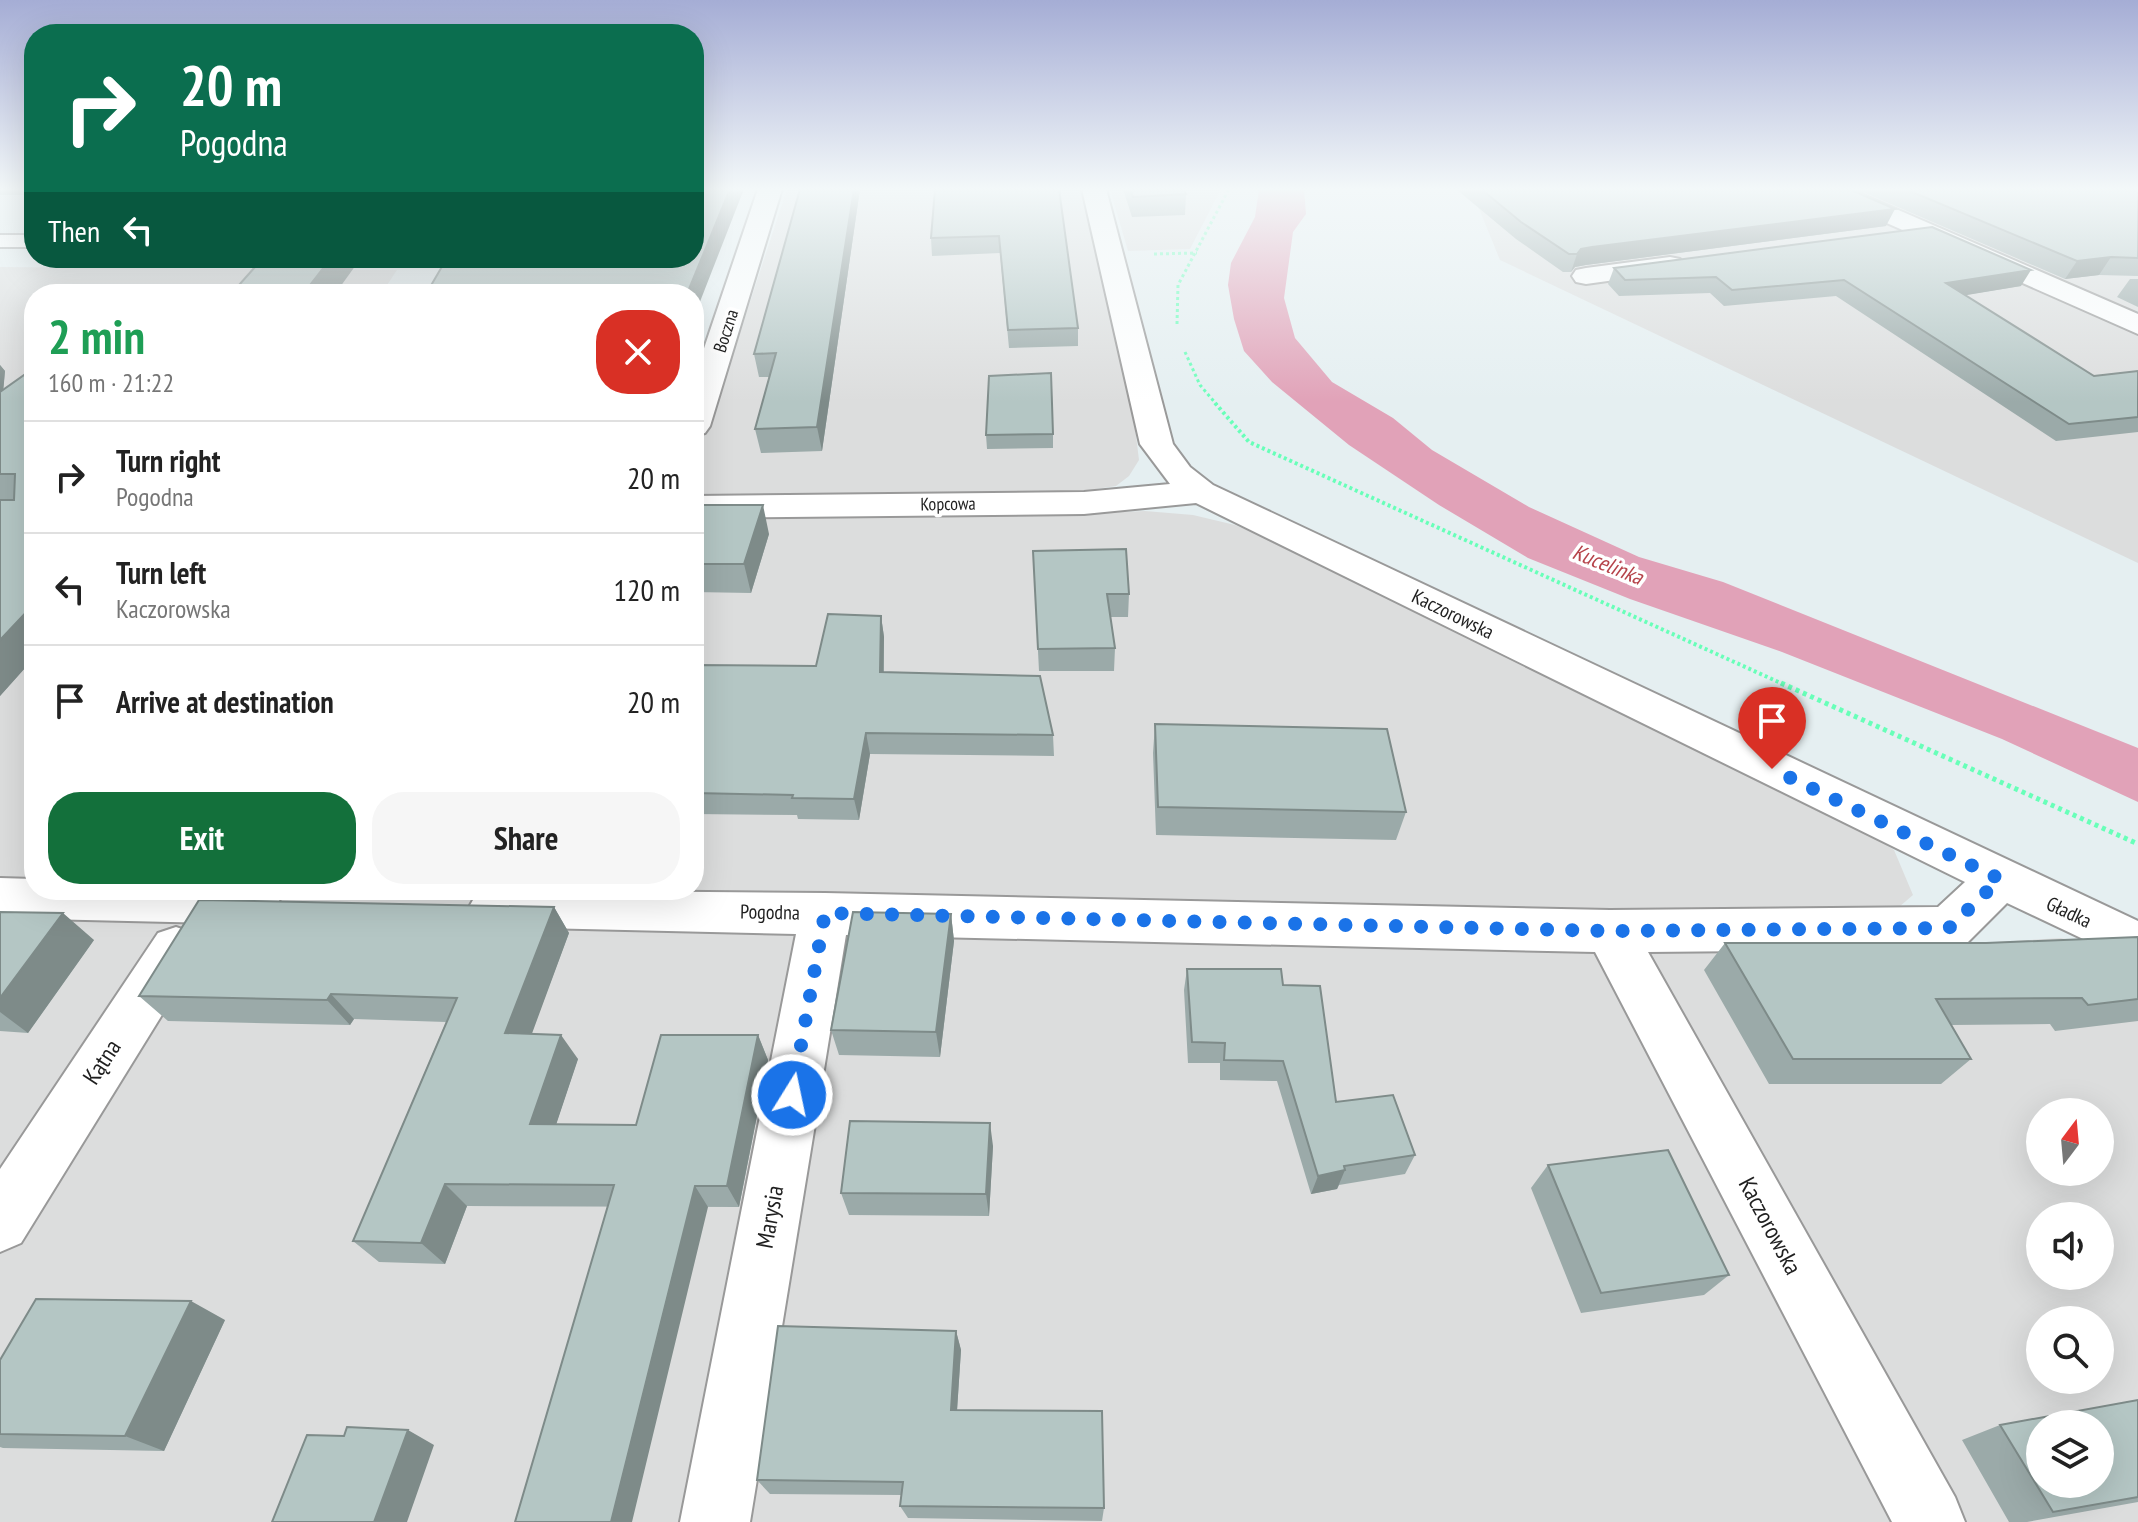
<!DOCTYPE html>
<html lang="en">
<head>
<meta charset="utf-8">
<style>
	:root { --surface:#fff; --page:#f6f6f6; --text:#222; --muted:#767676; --line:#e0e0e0; --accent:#13703b }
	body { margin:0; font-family:"PT Sans Narrow",sans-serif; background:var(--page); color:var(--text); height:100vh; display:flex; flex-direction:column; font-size:30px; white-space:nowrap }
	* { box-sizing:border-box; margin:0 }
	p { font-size:26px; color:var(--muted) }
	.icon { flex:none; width:44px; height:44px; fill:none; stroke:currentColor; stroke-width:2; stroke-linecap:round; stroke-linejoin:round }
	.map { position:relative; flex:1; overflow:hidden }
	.sheet { position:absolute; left:24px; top:284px; width:680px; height:616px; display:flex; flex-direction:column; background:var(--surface); border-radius:32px; box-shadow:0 8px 32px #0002 }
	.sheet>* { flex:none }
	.banner { position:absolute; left:24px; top:24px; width:680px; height:244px; border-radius:32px; box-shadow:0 8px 32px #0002; background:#0b6e4f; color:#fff; overflow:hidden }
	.needle { width:52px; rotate:16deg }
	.controls { position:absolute; left:2026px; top:1098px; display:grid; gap:16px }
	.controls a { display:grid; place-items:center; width:88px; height:88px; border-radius:50%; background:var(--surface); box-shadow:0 8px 32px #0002; font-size:40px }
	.pin { position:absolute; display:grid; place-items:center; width:68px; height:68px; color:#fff; margin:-82px -34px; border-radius:50% 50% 50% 0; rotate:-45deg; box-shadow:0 0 8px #0007 }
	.pin .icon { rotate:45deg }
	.me { position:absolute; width:88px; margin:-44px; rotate:10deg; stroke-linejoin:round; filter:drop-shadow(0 0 6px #0008) }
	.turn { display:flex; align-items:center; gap:28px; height:168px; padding:0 24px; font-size:36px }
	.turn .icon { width:104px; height:104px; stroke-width:2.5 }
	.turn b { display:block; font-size:56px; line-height:68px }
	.then { display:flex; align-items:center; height:76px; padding:0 24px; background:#0003; gap:16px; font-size:30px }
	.round { display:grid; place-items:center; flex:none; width:84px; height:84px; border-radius:32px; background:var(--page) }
	.summary { display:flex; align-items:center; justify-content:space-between; height:136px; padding:0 24px }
	h1 { font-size:48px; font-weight:700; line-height:60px; color:#1e9e55 }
	.cta { display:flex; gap:16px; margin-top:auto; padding:16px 24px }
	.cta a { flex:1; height:92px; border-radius:32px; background:var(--accent); color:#fff; font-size:32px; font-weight:700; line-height:92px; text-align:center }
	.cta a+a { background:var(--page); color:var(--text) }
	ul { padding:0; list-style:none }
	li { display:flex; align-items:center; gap:24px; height:112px; padding:0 24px; border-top:2px solid var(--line) }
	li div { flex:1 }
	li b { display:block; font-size:30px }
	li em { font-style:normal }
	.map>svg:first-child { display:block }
	.residential { fill:#dcdddd; fill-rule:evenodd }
	.water { fill:#e1a2b8 }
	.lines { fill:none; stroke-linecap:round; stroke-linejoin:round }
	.service-casing { stroke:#999; stroke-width:4 }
	.minor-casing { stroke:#999; stroke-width:4 }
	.path-far2 { stroke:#68ffb9; stroke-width:3; stroke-dasharray:3 3; stroke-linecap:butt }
	.path-far1 { stroke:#68ffb9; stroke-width:4; stroke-dasharray:3 3; stroke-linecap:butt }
	.path { stroke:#68ffb9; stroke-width:5; stroke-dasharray:4 4; stroke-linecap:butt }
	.service { fill:#fff; fill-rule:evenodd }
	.minor { fill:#fff; fill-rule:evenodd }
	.wall { fill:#9baaa9 }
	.shaded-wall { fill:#7e8b89 }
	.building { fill:#b4c6c4; stroke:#7e8b89; stroke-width:2; fill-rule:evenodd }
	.route { stroke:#1a73e8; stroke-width:14; stroke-dasharray:0 25.2 }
	.labels { text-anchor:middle; stroke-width:7; stroke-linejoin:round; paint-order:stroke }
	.far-street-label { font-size:18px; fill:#1f1f1f; stroke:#fff }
	.street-label { font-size:20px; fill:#1f1f1f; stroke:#fff }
	.water-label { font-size:22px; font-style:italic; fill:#b6444b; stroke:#fff }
	.near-street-label { font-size:24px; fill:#1f1f1f; stroke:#fff }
</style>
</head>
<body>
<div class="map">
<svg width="2138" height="1522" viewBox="0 0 2138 1522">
	<rect width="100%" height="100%" fill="#e5eff1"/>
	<path class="residential" d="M787 189H1081L1131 395 1139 460 1129 476 1116 486 1096 489 1098 513 1145 511 1193 515 1235 525 1279 543 1857 825 1894 850 1913 895 1899 907 1930 946 2061 938 2122 954 2138 965V1522H0V267L397 270 381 294H34V890H694V346L736 345ZM2040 1112H2100V1172H2040ZM2040 1216H2100V1276H2040ZM2040 1320H2100V1380H2040ZM2040 1424H2100V1484H2040Z
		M1110 189H1221L1190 249 1128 251Z
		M1471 189H2138V563L1500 260Z"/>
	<path class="water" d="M1259 189H1304L1306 214 1293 232 1284 298 1295 338 1332 382 1393 418 1432 450 1529 507 1639 557 1723 582 2138 748V802L2002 739 1782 652 1630 599 1528 558 1439 505 1349 445 1272 382 1244 351 1234 319 1228 285 1231 263 1255 217Z"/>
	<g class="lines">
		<defs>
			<path id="service" d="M0 235H34V247H0Z"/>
			<path id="minor" d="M758 189H782L710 426 705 433 694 436V378Z
				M1082 189H1106L1173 444 1190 467 1213 485 2138 921V965L2007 903 1967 943 1949 949 1648 952 1955 1497 1965 1522H1892L1595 952 846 935 750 1522H680L796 934 494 927 477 921 469 907 477 893 484 890 825 893 1610 910 1938 907 1965 882 1196 503 1084 514 694 518V496L1084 492 1170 484 1140 444Z
				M1818 189H1850L2138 314V334L1821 194Z
				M1670 257 1680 259 1684 265 1680 271 1586 284 1576 282 1572 276 1576 270 1586 268Z
				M0 878 34 879V890H274L281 904 274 918 257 924 0 918Z
				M176 927 194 933 201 948 194 963 21 1243 0 1252V1169L158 933Z"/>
		</defs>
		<use href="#service" class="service-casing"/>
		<use href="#minor" class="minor-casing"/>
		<path class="path-far2" d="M1154 254 1197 253
			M1177 324 1178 285 1229 189
			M1185 352 1200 385 1217 405"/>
		<path class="path-far1" d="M1215 403 1249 442 1785 685"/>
		<path class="path" d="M1781 683 2138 844"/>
		<use href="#service" class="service"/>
		<use href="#minor" class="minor"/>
	</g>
	<path class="wall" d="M0 189H34V195H0Z
		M800 189H860L822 451 761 453 755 429 769 377H759L754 354Z
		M1059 189 1078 328V346L1009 348 1000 253 932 256 931 238Z
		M1123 189H1184L1186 194 1185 215 1132 217Z
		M1456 189H1849L1886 226 1586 265 1575 267 1571 272H1563L1516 239Z
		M1856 189H2138V276L2099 275 2065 279Z
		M133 258H361L135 262Z
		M1614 268 2021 286 1965 295 2094 376 2138 371V432L2056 441 1836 296 1724 306 1710 293 1619 296 1608 284Z
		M2130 279H2138V307L2117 297Z
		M0 365 5 371 3 390 34 368V658L0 696Z
		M1053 434V448L987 449 986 435Z
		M694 505 769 534 751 593 694 592Z
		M1033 551 1129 594 1128 617H1110L1115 648 1114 671H1039Z
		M881 616 884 637V672L1053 735 1054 756 870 754 859 820 798 819 797 815 694 814V665L816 666Z
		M1155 724 1406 812 1396 840 1156 835 1153 753Z
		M554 907 569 933 531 1034 578 1059 556 1124 636 1125 758 1035 768 1060 739 1207 467 1206 445 1264 379 1262 353 1241 446 1022 354 1019 350 1025 168 1021 139 996Z
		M0 912 94 940 28 1033 0 1031Z
		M951 914 954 941 940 1057 839 1055 831 1030Z
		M2138 937V1021L2055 1031 2050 1024 1951 1025 1971 1059 1941 1084H1769L1704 970 1725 943H1986Z
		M1187 969 1283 985 1336 1102 1415 1155 1405 1174 1339 1185 1337 1189 1311 1194 1277 1081 1220 1080V1063H1188L1184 990Z
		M993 1146 989 1216 849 1215 841 1193Z
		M1548 1165 1729 1275 1704 1295 1581 1313 1531 1188Z
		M225 1320 164 1451 3 1448 0 1447V1360Z
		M956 1331 961 1350 957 1410 1104 1508 1102 1521 908 1518 900 1506 901 1495 770 1494 757 1480Z
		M2138 1400V1502L2027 1522H2009L1962 1440 2000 1425Z"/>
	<path class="shaded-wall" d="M730 189H744L694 317V294H687Z
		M854 189H860L822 451 817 427Z
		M1895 209 1886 226 1586 265 1575 267 1571 272 1577 254 1581 249 1592 247Z
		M2111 257 2099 275 2065 279 2077 261Z
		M331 258H361L335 294H303Z
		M2031 270 2021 286 1937 300 1946 283Z
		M0 365 5 371 0 428Z
		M763 505 769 534 751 593 744 564Z
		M34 604V658L0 696V640Z
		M881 616 884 637 883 693 880 672Z
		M866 733 870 754 859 820 854 799Z
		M554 907 569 933 523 1058 505 1033Z
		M63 913 94 940 28 1033 0 1012V998Z
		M951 914 954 941 940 1057 936 1032Z
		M331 994 354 1019 350 1025 327 1000Z
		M561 1035 578 1059 549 1146 530 1124Z
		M758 1035 768 1060 739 1207 727 1186Z
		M990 1123 993 1146 989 1216 986 1194Z
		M1345 1170 1337 1189 1311 1194 1318 1176Z
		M445 1184 467 1206 445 1264 421 1243Z
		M695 1186 708 1207 632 1522H611Z
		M191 1301 225 1320 164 1451 125 1436Z
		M956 1331 961 1350 956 1426 951 1410Z
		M408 1430 434 1445 407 1522H374Z"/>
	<path class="building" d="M694 189H730L687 294H426L447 258H694Z
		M800 189H854L817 427 755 429 776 353 754 354Z
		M935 189H1059L1078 328 1008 330 999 236 931 238Z
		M1130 189H1184L1186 194 1133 197Z
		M1481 189H1849L1895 209 1592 247 1581 249 1577 254H1569L1521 222Z
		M1905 189H2138V258L2111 257 2077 261Z
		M1932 227 2031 270 1946 283 2094 376 2138 371V417L2069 424 1844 280 1732 290 1716 277 1625 280 1614 268Z
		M263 258H331L303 294H231Z
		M34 368V604L0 640V500H14L15 474H0V392Z
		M1051 373 1053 434 986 435 989 376Z
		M694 505H763L744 564H694Z
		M1126 549 1129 594H1107L1115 648 1038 649 1033 551Z
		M828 614 881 616 880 672 1040 676 1053 735 866 733 854 799 792 798 793 795 694 793V665L816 666Z
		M1155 724 1387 729 1406 812 1158 807Z
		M199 900 554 907 505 1033 561 1035 530 1124 636 1125 661 1035H758L727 1186H695L611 1522H515L614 1185 445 1184 421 1243 353 1241 457 998 331 994 327 1000 139 996Z
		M0 912 63 913 0 998Z
		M853 912 951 914 936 1032 831 1030Z
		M2138 937V999L2088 1005 2082 998 1936 999 1971 1059H1793L1725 943H1986Z
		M1187 969H1281L1283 985 1320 986 1336 1102 1393 1095 1415 1155 1344 1166 1345 1170 1318 1176 1283 1061 1224 1060 1225 1043 1192 1042Z
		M850 1121 990 1123 986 1194 841 1193Z
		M1668 1150 1729 1275 1601 1293 1548 1165Z
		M36 1299 191 1301 125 1436 0 1434V1360Z
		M778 1326 956 1331 951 1410 1102 1411 1104 1508 900 1506 903 1482 757 1480Z
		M2138 1400V1497L2053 1512 2000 1425ZM2040 1424H2100V1484H2040Z
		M347 1427 408 1430 374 1522H272L307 1435 344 1436Z"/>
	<linearGradient id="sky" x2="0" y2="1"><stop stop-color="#a5add5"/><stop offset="0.47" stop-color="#f3f8f9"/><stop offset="1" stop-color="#f3f8f9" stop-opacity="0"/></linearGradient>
	<rect width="2138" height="402" fill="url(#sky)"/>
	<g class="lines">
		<path class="route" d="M792 1095 825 913 1610 931 1949 928 2000 879 1772 769"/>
	</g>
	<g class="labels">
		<g class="far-street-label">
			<text transform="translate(726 331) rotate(-72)" y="6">Boczna</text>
			<text transform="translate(948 504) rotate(-1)" y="6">Kopcowa</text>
		</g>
		<g class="street-label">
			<text transform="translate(1453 614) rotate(26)" y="7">Kaczorowska</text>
			<text transform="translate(770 912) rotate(1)" y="7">Pogodna</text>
			<text transform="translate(2069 912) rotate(25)" y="7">Gładka</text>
		</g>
		<g class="water-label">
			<text transform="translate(1608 564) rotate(22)" y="8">Kucelinka</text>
		</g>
		<g class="near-street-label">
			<text transform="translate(102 1062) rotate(-57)" y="8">Kątna</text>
			<text transform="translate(770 1217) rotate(-80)" y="8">Marysia</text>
			<text transform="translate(1770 1226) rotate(62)" y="8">Kaczorowska</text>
		</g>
	</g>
</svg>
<div class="controls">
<a><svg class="needle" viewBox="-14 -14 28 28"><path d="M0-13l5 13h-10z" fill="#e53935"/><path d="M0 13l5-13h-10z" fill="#767676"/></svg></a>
<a><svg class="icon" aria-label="sound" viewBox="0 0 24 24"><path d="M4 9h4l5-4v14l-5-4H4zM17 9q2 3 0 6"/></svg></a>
<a><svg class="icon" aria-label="search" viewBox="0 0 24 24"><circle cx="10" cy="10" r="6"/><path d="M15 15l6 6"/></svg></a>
<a><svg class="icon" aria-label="layers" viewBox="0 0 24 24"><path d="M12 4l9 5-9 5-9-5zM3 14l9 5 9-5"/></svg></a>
</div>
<div class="pin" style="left:1772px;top:769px;background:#d93025"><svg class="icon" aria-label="arrive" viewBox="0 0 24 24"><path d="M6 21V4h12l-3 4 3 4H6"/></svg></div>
<svg class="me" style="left:792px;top:1095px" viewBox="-20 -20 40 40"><circle r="17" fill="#1a73e8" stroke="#fff" stroke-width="3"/><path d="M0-11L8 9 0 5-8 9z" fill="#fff"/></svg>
<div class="banner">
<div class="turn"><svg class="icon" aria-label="right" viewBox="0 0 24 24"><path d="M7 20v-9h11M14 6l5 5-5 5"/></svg><div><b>20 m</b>Pogodna</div></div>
<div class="then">Then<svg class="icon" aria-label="left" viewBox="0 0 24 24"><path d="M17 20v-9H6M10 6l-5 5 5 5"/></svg></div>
</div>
<section class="sheet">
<div class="summary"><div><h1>2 min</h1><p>160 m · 21:22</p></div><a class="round" style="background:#d93025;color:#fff"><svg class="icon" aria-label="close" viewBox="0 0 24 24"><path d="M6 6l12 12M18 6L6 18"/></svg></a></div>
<ul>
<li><svg class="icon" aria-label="right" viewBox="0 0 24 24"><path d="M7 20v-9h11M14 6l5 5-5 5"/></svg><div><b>Turn right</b><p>Pogodna</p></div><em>20 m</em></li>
<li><svg class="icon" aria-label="left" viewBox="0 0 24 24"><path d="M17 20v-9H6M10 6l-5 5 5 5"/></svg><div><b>Turn left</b><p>Kaczorowska</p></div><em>120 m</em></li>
<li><svg class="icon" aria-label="arrive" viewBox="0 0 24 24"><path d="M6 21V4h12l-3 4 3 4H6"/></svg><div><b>Arrive at destination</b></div><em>20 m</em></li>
</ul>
<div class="cta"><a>Exit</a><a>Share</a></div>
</section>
</div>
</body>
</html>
